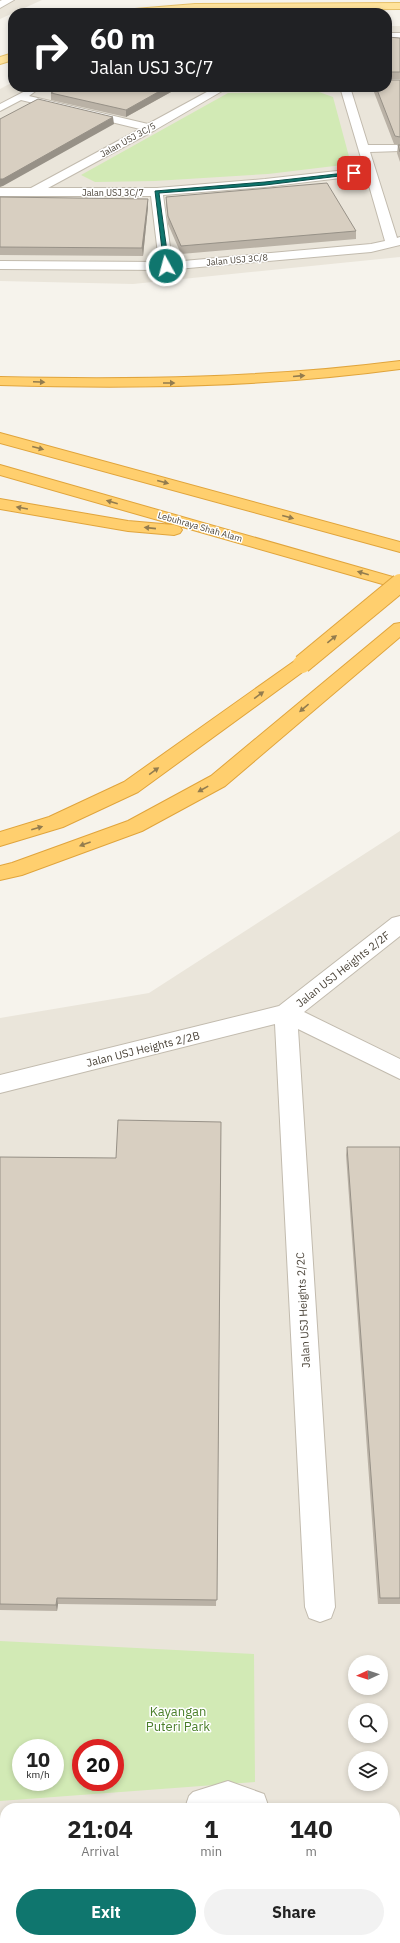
<!DOCTYPE html>
<html lang="en">
<head>
<meta charset="utf-8">
<style>
	:root { --surface:#fff; --page:#f2f2f2; --text:#222; --muted:#767676; --accent:#0f766e }
	body { margin:0; font-family:"IBM Plex Sans",sans-serif; background:var(--page); color:var(--text); height:100vh; display:flex; flex-direction:column; font-size:15px; white-space:nowrap }
	* { box-sizing:border-box; margin:0 }
	p { font-size:13px; color:var(--muted) }
	.icon { flex:none; width:22px; height:22px; fill:none; stroke:currentColor; stroke-width:2; stroke-linecap:round; stroke-linejoin:round }
	.map { position:relative; flex:1; overflow:hidden }
	.side { position:absolute; left:0px; top:1803px; width:400px; height:140px; display:flex; flex-direction:column; background:var(--surface); border-radius:16px 16px 0 0; box-shadow:0 2px 6px #0003 }
	.side>* { flex:none }
	.guide { position:absolute; left:8px; top:8px; width:384px; height:84px; border-radius:16px; box-shadow:0 2px 6px #0003; background:#202124; color:#fff; overflow:hidden }
	.needle { width:26px; rotate:267deg }
	.tools { position:absolute; left:348px; top:1655px; display:grid; gap:8px }
	.tools a { display:grid; place-items:center; width:40px; height:40px; border-radius:50%; background:var(--surface); box-shadow:0 2px 6px #0003; font-size:20px }
	.speed { position:absolute; left:12px; top:1739px; display:flex; gap:8px; font-size:20px; font-weight:700; text-align:center }
	.speed>* { display:grid; place-content:center; width:52px; height:52px; border-radius:50%; background:var(--surface); box-shadow:0 2px 6px #0003; line-height:1 }
	.speed small { font-size:10px; font-weight:400 }
	.speed .limit { border:6px solid #d22; background:#fff; color:#111 }
	.pin { position:absolute; display:grid; place-items:center; width:34px; height:34px; color:#fff; margin:-17px; border-radius:8px; box-shadow:0 2px 6px #0006 }
	.me { position:absolute; width:44px; margin:-22px; rotate:353deg; stroke-linejoin:round; filter:drop-shadow(0 0 3px #0008) }
	.turn { display:flex; align-items:center; gap:14px; height:84px; padding:0 16px; font-size:18px }
	.turn .icon { width:52px; height:52px; stroke-width:2.5 }
	.turn b { display:block; font-size:28px; line-height:34px }
	.eta { display:flex; justify-content:space-evenly; align-items:center; height:68px; text-align:center }
	.eta b { font-size:24px; font-weight:800; line-height:28px }
	.primary-button { display:flex; gap:8px; margin-top:auto; padding:8px 16px }
	.primary-button a { flex:1; height:46px; border-radius:24px; background:var(--accent); color:#fff; font-size:16px; font-weight:800; line-height:46px; text-align:center }
	.primary-button a+a { background:var(--page); color:var(--text) }
	.map>svg:first-child { display:block }
	.residential { fill:#eae5da; fill-rule:evenodd }
	.green { fill:#d2eab5; fill-rule:evenodd }
	.lines { fill:none; stroke-linecap:round; stroke-linejoin:round }
	.minor-casing { stroke:#c2bbae; stroke-width:2 }
	.major-casing { stroke:#e6c16a; stroke-width:2 }
	.highway-casing { stroke:#e0a43c; stroke-width:2 }
	.minor { fill:#fff; fill-rule:evenodd }
	.major { fill:#ffe39c; fill-rule:evenodd }
	.highway { fill:#ffcf6e; fill-rule:evenodd }
	.highway-bridge-casing { stroke:#e0a43c; stroke-width:20; stroke-linecap:butt }
	.highway-bridge { stroke:#ffcf6e; stroke-width:18 }
	.wall { fill:#bab2a6 }
	.shaded-wall { fill:#979187 }
	.building { fill:#d8cfc1; stroke:#979187 }
	.oneway { fill:#937c4e }
	.route { fill:#0f766e; stroke:#0a4d48 }
	.labels { text-anchor:middle; stroke-width:3; stroke-linejoin:round; paint-order:stroke }
	.far-street-label { font-size:9px; fill:#4b4439; stroke:#fff }
	.street-label { font-size:11px; fill:#4b4439; stroke:#fff }
	.near-park-label { font-size:13px; fill:#4a7f2a; stroke:#fff }
</style>
</head>
<body>
<div class="map">
<svg width="400" height="1943" viewBox="0 0 400 1943">
	<rect width="100%" height="100%" fill="#f6f3ec"/>
	<path class="residential" d="M0 0H42L0 19Z
		M387 26H400V257L133 284 0 281V89L13 82V87H387Z
		M400 831V1943H0V1018L149 993ZM355 1662H381V1688H355ZM355 1710H381V1736H355ZM21 1748H55V1782H21ZM81 1748H115V1782H81ZM355 1758H381V1784H355ZM5 1808H395V1938H5Z"/>
	<path class="green" d="M319 92 333 97 351 164 268 174 155 181 95 182 81 175 228 93Z
		M0 1641 254 1654 255 1782 0 1801ZM21 1748H55V1782H21ZM81 1748H115V1782H81Z"/>
	<g class="lines">
		<defs>
			<path id="minor" d="M2 0H14L0 8V1Z
				M387 33H400V39H387Z
				M33 87 37 90 29 96 148 124 216 87H229L155 130 48 188H157L265 179 364 168 340 87H350L368 145H400V151L370 152 397 238 400 237V245L371 252 166 270 0 269V261L159 262 151 196H0V188H31L140 129 21 100 0 111V104ZM366 175 385 241 371 244 172 262 163 195 265 187Z
				M400 916V936L304 1012 400 1059V1079L298 1029 335 1607 331 1618 320 1622 309 1618 305 1607 275 1024 0 1093V1075L279 1006 392 918Z
				M228 1781 264 1794 269 1808H185L189 1796 193 1792Z
				M0 1830H5V1864H0Z
				M395 1838H400V1872H395Z
				M119 1938H153V1943H119Z
				M164 1938H198V1943H164Z
				M257 1938H291V1943H257Z"/>
			<path id="major" d="M400 3V9L195 10 157 13H118L123 10 195 4Z
				M13 53V60L0 64V57Z"/>
			<path id="highway" d="M400 361V369C267 387 134 389 0 385V377C134 380 267 378 400 361Z
				M0 433 400 542V552L0 443Z
				M0 465 400 579V589L0 475Z
				M0 499 128 521 174 525 180 527 182 530 180 533 174 535 128 531 0 509Z
				M400 623V637L225 786 142 831 22 875 0 880V866L12 863 128 821 211 776 394 624Z
				M302 658 308 660 311 664 308 668 138 792 63 827 0 846V832L49 817 124 782 296 660Z"/>
		</defs>
		<use href="#minor" class="minor-casing"/>
		<use href="#major" class="major-casing"/>
		<use href="#highway" class="highway-casing"/>
		<use href="#minor" class="minor"/>
		<use href="#major" class="major"/>
		<use href="#highway" class="highway"/>
		<defs>
			<path id="highway-bridge" d="M302 664 400 583"/>
		</defs>
		<use href="#highway-bridge" class="highway-bridge-casing"/>
		<use href="#highway-bridge" class="highway-bridge"/>
	</g>
	<path class="wall" d="M387 37 400 38V79H387Z
		M400 80V162L397 153 398 145H400L394 144 372 87H387Z
		M180 87 126 117 51 100V93Z
		M0 197 148 199V207L143 256 0 255Z
		M166 197 356 231V239L181 254 168 224 166 204Z
		M221 1122 216 1606 58 1604 57 1611 0 1610V1157L116 1158Z
		M347 1147H400V1604H378L346 1155Z"/>
	<path class="shaded-wall" d="M167 87H180L126 117V110Z
		M113 117 114 124 3 186 0 187V179Z
		M148 199V207L143 256 142 248Z
		M57 1598 58 1604 57 1611 56 1605Z"/>
	<path class="building" d="M387 37 400 38V72H387Z
		M387 80H400V137L395 136 376 87H387Z
		M62 87H167L126 110 51 93Z
		M38 99 113 117 3 179H0V119Z
		M398 145H400V152Z
		M327 183 356 231 181 246 168 216 166 197Z
		M0 197 148 199 142 248 0 247Z
		M118 1120 221 1122 217 1600 57 1598 56 1605 0 1604V1157L116 1158Z
		M347 1147H400V1598H380Z"/>
	<defs><path id="oneway-solid" d="M-6-.8H1V-3.2L6.5 0L1 3.2V.8H-6Z"/></defs>
	<g class="oneway">
		<use href="#oneway-solid" transform="translate(299 376) rotate(-5)"/>
		<use href="#oneway-solid" transform="translate(39 382) rotate(2)"/>
		<use href="#oneway-solid" transform="translate(169 383)"/>
		<use href="#oneway-solid" transform="translate(38 448) rotate(15)"/>
		<use href="#oneway-solid" transform="translate(163 482) rotate(15)"/>
		<use href="#oneway-solid" transform="translate(112 502) rotate(-164)"/>
		<use href="#oneway-solid" transform="translate(22 508) rotate(-170)"/>
		<use href="#oneway-solid" transform="translate(288 517) rotate(15)"/>
		<use href="#oneway-solid" transform="translate(150 528) rotate(-174)"/>
		<use href="#oneway-solid" transform="translate(363 573) rotate(-164)"/>
		<use href="#oneway-solid" transform="translate(332 639) rotate(-39)"/>
		<use href="#oneway-solid" transform="translate(259 695) rotate(-36)"/>
		<use href="#oneway-solid" transform="translate(304 708) rotate(140)"/>
		<use href="#oneway-solid" transform="translate(154 771) rotate(-36)"/>
		<use href="#oneway-solid" transform="translate(203 789) rotate(151)"/>
		<use href="#oneway-solid" transform="translate(37 828) rotate(-16)"/>
		<use href="#oneway-solid" transform="translate(85 844) rotate(160)"/>
	</g>
	<path class="route" d="M354 172 356 174 265 185 159 193 169 266 166 267 164 266 155 191 265 182Z"/>
	<g class="labels">
		<g class="far-street-label">
			<text transform="translate(128 140) rotate(-29)" y="3">Jalan USJ 3C/5</text>
			<text x="113" y="196">Jalan USJ 3C/7</text>
			<text transform="translate(237 260) rotate(-5)" y="3">Jalan USJ 3C/8</text>
			<text transform="translate(200 527) rotate(16)" y="3">Lebuhraya Shah Alam</text>
		</g>
		<g class="street-label">
			<text transform="translate(343 969) rotate(-38)" y="4">Jalan USJ Heights 2/2F</text>
			<text transform="translate(143 1049) rotate(-14)" y="4">Jalan USJ Heights 2/2B</text>
			<text transform="translate(303 1310) rotate(-93)" y="4">Jalan USJ Heights 2/2C</text>
		</g>
		<g class="near-park-label">
			<text x="178" y="1716">Kayangan<tspan x="178" dy="15">Puteri Park</tspan></text>
		</g>
	</g>
</svg>
<div class="tools">
<a><svg class="needle" viewBox="-14 -14 28 28"><path d="M0-13l5 13h-10z" fill="#e53935"/><path d="M0 13l5-13h-10z" fill="#767676"/></svg></a>
<a><svg class="icon" aria-label="search" viewBox="0 0 24 24"><circle cx="10" cy="10" r="6"/><path d="M15 15l6 6"/></svg></a>
<a><svg class="icon" aria-label="layers" viewBox="0 0 24 24"><path d="M12 4l9 5-9 5-9-5zM3 14l9 5 9-5"/></svg></a>
</div>
<div class="speed"><div>10<small>km/h</small></div><div class="limit">20</div></div>
<div class="pin" style="left:354px;top:173px;background:#d93025"><svg class="icon" aria-label="arrive" viewBox="0 0 24 24"><path d="M6 21V4h12l-3 4 3 4H6"/></svg></div>
<svg class="me" style="left:166px;top:266px" viewBox="-20 -20 40 40"><circle r="17" fill="#0f766e" stroke="#fff" stroke-width="3"/><path d="M0-11L8 9 0 5-8 9z" fill="#fff"/></svg>
<div class="guide">
<div class="turn"><svg class="icon" aria-label="right" viewBox="0 0 24 24"><path d="M7 20v-9h11M14 6l5 5-5 5"/></svg><div><b>60 m</b>Jalan USJ 3C/7</div></div>
</div>
<section class="side">
<div class="eta">
<div><b>21:04</b><p>Arrival</p></div>
<div><b>1</b><p>min</p></div>
<div><b>140</b><p>m</p></div>
</div>
<div class="primary-button"><a>Exit</a><a>Share</a></div>
</section>
</div>
</body>
</html>
